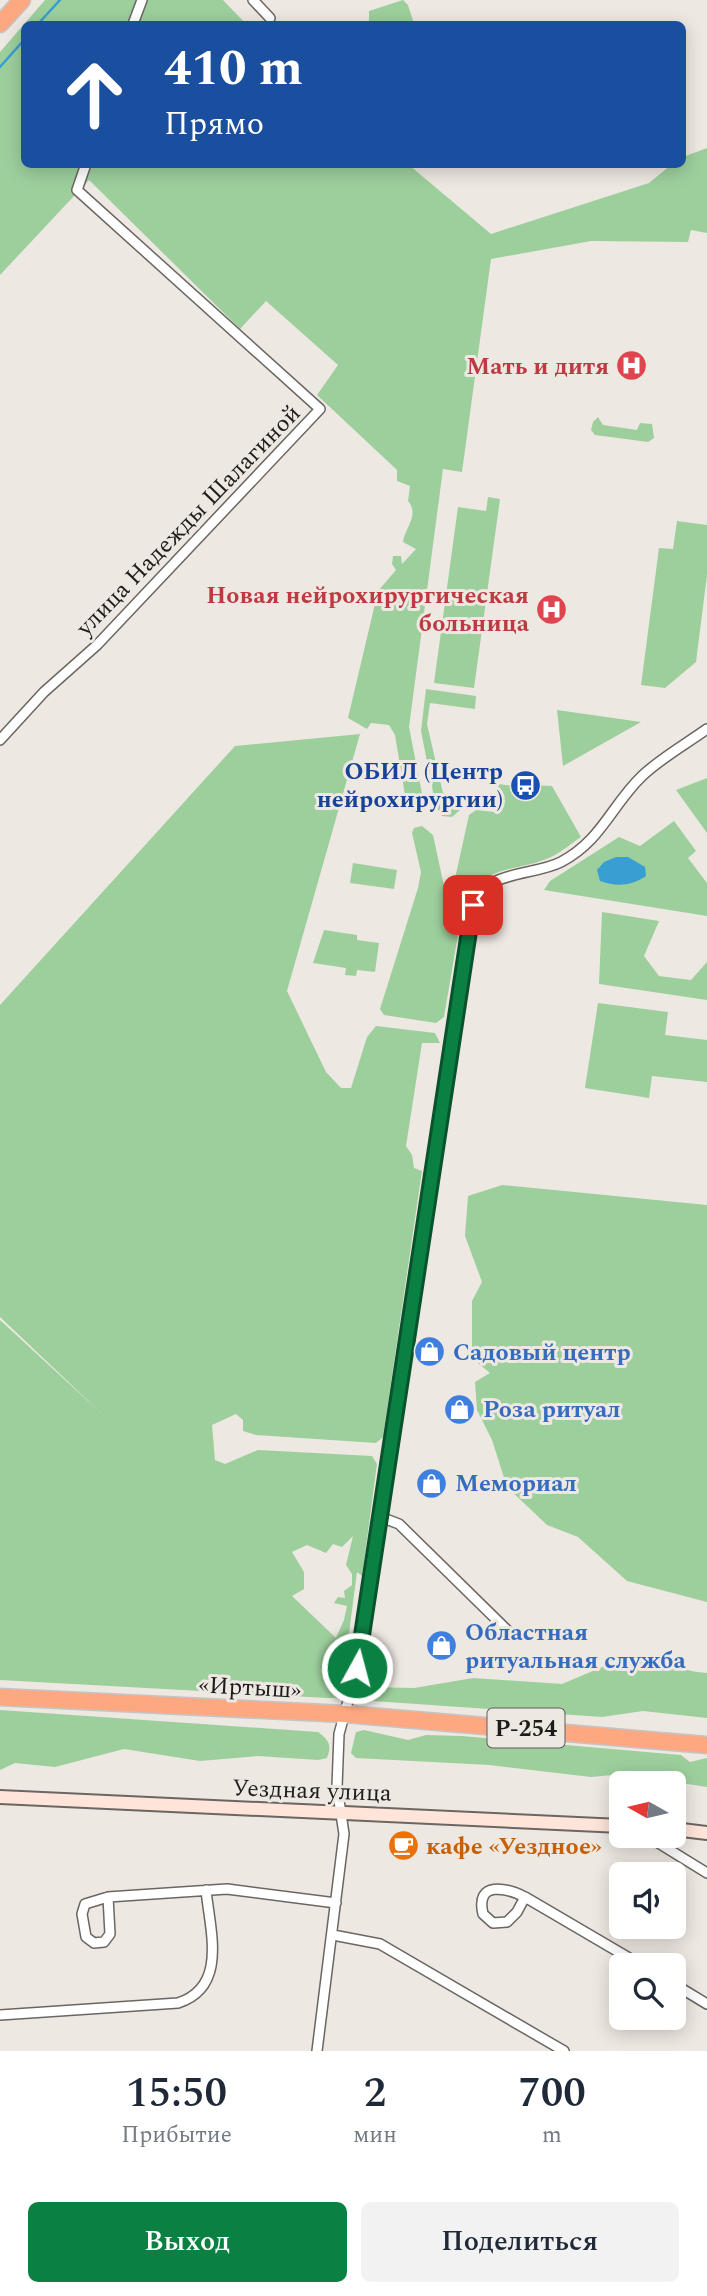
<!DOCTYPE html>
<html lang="ru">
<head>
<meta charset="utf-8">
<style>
	:root { --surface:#fff; --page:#f2f2f3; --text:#1f2937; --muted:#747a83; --accent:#0b8043 }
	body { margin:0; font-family:Spectral,serif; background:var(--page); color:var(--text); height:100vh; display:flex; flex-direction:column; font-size:26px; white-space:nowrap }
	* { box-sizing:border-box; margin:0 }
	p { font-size:23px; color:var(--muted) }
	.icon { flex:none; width:38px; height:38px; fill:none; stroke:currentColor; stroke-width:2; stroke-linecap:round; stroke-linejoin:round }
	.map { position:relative; height:2051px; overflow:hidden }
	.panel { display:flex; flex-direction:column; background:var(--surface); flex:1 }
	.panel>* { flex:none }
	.banner { position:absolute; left:21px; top:21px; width:665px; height:147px; border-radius:10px; box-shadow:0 4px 18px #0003; background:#1a4fa0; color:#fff; overflow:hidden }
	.needle { width:46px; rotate:278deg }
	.tools { position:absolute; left:609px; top:1771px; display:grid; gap:14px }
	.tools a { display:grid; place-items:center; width:77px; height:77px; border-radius:10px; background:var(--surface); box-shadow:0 4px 18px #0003; font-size:35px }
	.pin { position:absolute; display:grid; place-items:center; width:60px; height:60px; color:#fff; margin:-30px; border-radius:14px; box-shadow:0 4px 10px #0006 }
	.me { position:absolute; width:77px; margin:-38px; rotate:7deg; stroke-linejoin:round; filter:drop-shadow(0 0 5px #0008) }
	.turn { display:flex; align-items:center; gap:24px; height:147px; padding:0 28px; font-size:32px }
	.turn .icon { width:91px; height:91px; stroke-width:2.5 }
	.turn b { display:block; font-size:49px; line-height:60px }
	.eta { display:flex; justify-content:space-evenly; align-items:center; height:119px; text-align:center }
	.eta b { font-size:42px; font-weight:600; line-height:49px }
	.cta { display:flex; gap:14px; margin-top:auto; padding:14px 28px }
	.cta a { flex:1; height:80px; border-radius:10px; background:var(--accent); color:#fff; font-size:28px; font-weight:600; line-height:80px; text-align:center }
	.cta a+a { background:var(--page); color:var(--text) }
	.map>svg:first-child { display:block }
	.green { fill:#9dcf9d; fill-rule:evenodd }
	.water { fill:#399ed2 }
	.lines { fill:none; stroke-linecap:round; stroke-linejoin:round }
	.stream { stroke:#399ed2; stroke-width:2.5 }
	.street-casing { stroke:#6b6661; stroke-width:12 }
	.secondary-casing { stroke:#6b6661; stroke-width:16 }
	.highway-casing { stroke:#c5c4c4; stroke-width:19 }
	.street { stroke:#fff; stroke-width:9 }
	.secondary { stroke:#ffe5d9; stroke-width:12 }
	.highway { stroke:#fea881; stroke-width:16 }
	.route-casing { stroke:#07532c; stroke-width:18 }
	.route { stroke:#0b8043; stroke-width:12 }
	.labels { text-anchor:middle; stroke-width:6; stroke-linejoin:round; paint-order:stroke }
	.shield { fill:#eee8e2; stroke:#5d5a57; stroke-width:2 }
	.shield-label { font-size:23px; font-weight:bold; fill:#1f1d1b }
	.health-label { font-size:24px; font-weight:bold; fill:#be3a42; stroke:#eee8e2; text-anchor:end }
	.street-label { font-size:24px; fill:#1f1d1b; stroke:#eee8e2 }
	.transit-label { font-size:24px; font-weight:bold; fill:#164399; stroke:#eee8e2; text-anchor:end }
	.shop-label { font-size:24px; font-weight:bold; fill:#366cbe; stroke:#eee8e2; text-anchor:start }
	.food-label { font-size:24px; font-weight:bold; fill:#c56008; stroke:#eee8e2; text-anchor:start }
</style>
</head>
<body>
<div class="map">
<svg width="707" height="2051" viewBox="0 0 707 2051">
	<rect width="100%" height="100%" fill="#eee8e2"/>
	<path class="green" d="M45 0H223L246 24H24V164L409 165 491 234 649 183 671 165 682 164 683 157 707 148V233L691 230 688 242 591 241 491 259 462 472 443 469 409 727 423 799 417 814 407 807 395 735 389 725 371 723 367 729 348 718 378 591 396 570 392 564 393 556H401L402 564 416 549 403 542C405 527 420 516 408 501L410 486 397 481V470L317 395 338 365 266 301 240 329 89 180 0 275V52Z
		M403 0 408 5 414 24H369V11Z
		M598 417 603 425 637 430 640 423 652 424 654 438 648 442 595 435 591 430 593 422Z
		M488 497 500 499 474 688 434 683 458 507 486 511Z
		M677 521 707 525V575L696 662 665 688 641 685 659 548 673 549Z
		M426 689 476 696 475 709 430 703 427 724 443 793 464 796 460 810 452 817 442 816 436 807 421 731Z
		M557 710 641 722 563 766Z
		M360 734 287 991 326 1072 341 1088H351L367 1037 376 1026 435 1033 440 1043H422L406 1146 412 1155 414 1168 422 1171 383 1437 376 1443 256 1435 243 1431V1420L236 1414 212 1425 215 1460 225 1464 258 1450 372 1456 377 1464 362 1576 357 1572 347 1649 350 1653 347 1688 338 1698H327L0 1680V1320L101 1413 0 1317V1005L235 746ZM353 1536 346 1565 352 1574V1585L344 1591 345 1598 338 1597 334 1603 347 1606 344 1620 336 1638 292 1596 304 1589V1572L292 1552 307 1545 326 1553 333 1544 342 1547Z
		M707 778V833L676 790Z
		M498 784 529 788 530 785 552 786 581 837C572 843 563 851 553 856 526 870 492 865 472 890L460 891 455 882 456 874 469 815 476 810 494 812Z
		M674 821 696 851 688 858 707 883V916L544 890 550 881 619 837 640 846Z
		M422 826 433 835 449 909 459 929 444 1017 436 1023 384 1015 380 1009 418 888 421 872 412 833 414 828Z
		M353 863 397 870 394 889 350 883Z
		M602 912 659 921 644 956 659 976 691 980 707 962V1000L599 984Z
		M324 930 357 935V940L379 943 375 972 357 970 356 976 345 975 346 968 313 963Z
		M598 1003 668 1012 665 1035 707 1040V1082L652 1076 649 1098 585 1088Z
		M502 1185 707 1205V1602L627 1581 578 1537 547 1525 507 1487 492 1440 477 1410 475 1382 490 1373 472 1358V1301L482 1282 465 1236 468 1196Z
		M650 1661C669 1664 688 1672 707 1673V1718L643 1711 602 1717 373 1701 364 1695 366 1687 414 1688 473 1678 562 1684 614 1662Z
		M0 1710 318 1732C329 1740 332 1745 327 1758L318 1760 258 1756 200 1761 124 1749 55 1767 15 1763 0 1770Z
		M364 1730 408 1740 426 1735 462 1736 681 1755 690 1762 707 1758V1787L623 1774 591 1777 489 1765 356 1758 351 1753 356 1732Z"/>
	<path class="water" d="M616 857H628L645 867 646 876C632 886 616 887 600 881L597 870 604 862Z"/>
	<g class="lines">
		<path class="stream" d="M38 24 60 0
			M0 67 24 40"/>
		<defs>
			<path id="street" d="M253 0 270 18
				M133 24 142 0
				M0 740 44 692 97 645 320 409 77 190 86 164
				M378 1516 399 1524 508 1631
				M647 1836 707 1873
				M108 1897 110 1934 104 1942 94 1943 86 1937 82 1914 85 1904 108 1897 227 1889 336 1903
				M525 1897 517 1912 507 1922 493 1923 483 1914C475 1880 507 1888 525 1897L641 1965
				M333 1935 380 1944 564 2051
				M674 1984 707 2004
				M0 2015 178 2003C228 1987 210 1931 206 1890
				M317 2051 344 1834 337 1787 339 1734 357 1668 473 905C485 870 534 876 561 862 602 840 611 806 642 776 661 758 686 744 707 729"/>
			<path id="secondary" d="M0 1797 621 1826
				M674 1829 707 1833"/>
			<path id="highway" d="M0 24 22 0
				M0 1697 345 1714 707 1745"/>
		</defs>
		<use href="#street" class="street-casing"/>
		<use href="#secondary" class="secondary-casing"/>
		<use href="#highway" class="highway-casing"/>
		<use href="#street" class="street"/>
		<use href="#secondary" class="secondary"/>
		<use href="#highway" class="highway"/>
	</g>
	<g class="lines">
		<defs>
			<path id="route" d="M357 1668 473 905"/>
		</defs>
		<use href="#route" class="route-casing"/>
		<use href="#route" class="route"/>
	</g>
	<defs>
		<symbol id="hospital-disc" viewBox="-11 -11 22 22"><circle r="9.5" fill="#e0444e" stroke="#eee8e2"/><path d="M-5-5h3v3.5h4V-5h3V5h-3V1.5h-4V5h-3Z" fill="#fff"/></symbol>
		<symbol id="bus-disc" viewBox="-11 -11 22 22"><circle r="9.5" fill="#1a4fb4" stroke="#eee8e2"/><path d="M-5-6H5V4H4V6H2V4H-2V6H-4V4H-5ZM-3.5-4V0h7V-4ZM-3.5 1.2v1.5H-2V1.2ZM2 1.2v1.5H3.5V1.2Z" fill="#fff"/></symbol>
		<symbol id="shop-disc" viewBox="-11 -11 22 22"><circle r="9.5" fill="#3f7fe0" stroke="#eee8e2"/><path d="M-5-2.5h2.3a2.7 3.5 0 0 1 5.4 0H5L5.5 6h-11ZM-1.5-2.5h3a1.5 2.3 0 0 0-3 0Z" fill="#fff"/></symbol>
		<symbol id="cafe-disc" viewBox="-11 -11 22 22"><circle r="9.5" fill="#e8710a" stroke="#eee8e2"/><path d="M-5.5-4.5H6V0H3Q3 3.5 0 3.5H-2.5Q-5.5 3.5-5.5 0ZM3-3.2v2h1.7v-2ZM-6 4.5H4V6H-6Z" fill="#fff"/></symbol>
	</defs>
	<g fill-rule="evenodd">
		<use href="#hospital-disc" x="614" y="348" width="35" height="35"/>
		<use href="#hospital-disc" x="534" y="592" width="35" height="35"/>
		<use href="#bus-disc" x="508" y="768" width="35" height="35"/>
		<use href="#shop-disc" x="412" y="1334" width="35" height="35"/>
		<use href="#shop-disc" x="442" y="1392" width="35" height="35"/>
		<use href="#shop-disc" x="414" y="1466" width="35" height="35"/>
		<use href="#shop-disc" x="424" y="1628" width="35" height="35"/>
		<use href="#cafe-disc" x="386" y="1828" width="35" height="35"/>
	</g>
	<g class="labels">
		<rect class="shield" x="487.5" y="1708.5" width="77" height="39" rx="5"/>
		<g class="shield-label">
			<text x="526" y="1736">Р-254</text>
		</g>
		<g class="health-label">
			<text x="609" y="374">Мать и дитя</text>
			<text x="529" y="603">Новая нейрохирургическая<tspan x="529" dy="28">больница</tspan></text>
		</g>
		<g class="street-label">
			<text transform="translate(188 520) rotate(-46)" y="8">улица Надежды Шалагиной</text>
			<text transform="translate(250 1687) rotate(3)" y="8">«Иртыш»</text>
			<text transform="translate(312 1790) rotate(2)" y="8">Уездная улица</text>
		</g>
		<g class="transit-label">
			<text x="503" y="779">ОБИЛ (Центр<tspan x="503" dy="28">нейрохирургии)</tspan></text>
		</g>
		<g class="shop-label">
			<text x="453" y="1360">Садовый центр</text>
			<text x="483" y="1417">Роза ритуал</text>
			<text x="455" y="1491">Мемориал</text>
			<text x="465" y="1640">Областная<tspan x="465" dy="28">ритуальная служба</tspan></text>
		</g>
		<g class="food-label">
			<text x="426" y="1854">кафе «Уездное»</text>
		</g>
	</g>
</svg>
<div class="tools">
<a><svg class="needle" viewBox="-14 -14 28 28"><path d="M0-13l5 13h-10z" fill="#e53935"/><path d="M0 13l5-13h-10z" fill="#747a83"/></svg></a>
<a><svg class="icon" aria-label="sound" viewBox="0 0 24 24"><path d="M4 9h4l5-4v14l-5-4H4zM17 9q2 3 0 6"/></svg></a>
<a><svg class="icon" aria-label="search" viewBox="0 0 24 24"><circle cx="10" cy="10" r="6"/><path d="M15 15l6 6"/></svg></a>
</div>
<div class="pin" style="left:473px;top:905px;background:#d93025"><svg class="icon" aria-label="arrive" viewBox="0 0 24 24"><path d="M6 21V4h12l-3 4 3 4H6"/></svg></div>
<svg class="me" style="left:357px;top:1668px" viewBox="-20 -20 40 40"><circle r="17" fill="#0b8043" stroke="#fff" stroke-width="3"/><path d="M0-11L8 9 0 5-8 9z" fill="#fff"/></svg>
<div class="banner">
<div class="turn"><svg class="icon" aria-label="ahead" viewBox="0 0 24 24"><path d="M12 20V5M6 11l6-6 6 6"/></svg><div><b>410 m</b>Прямо</div></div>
</div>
</div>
<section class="panel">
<div class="eta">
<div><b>15:50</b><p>Прибытие</p></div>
<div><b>2</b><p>мин</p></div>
<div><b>700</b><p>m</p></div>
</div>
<div class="cta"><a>Выход</a><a>Поделиться</a></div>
</section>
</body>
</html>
